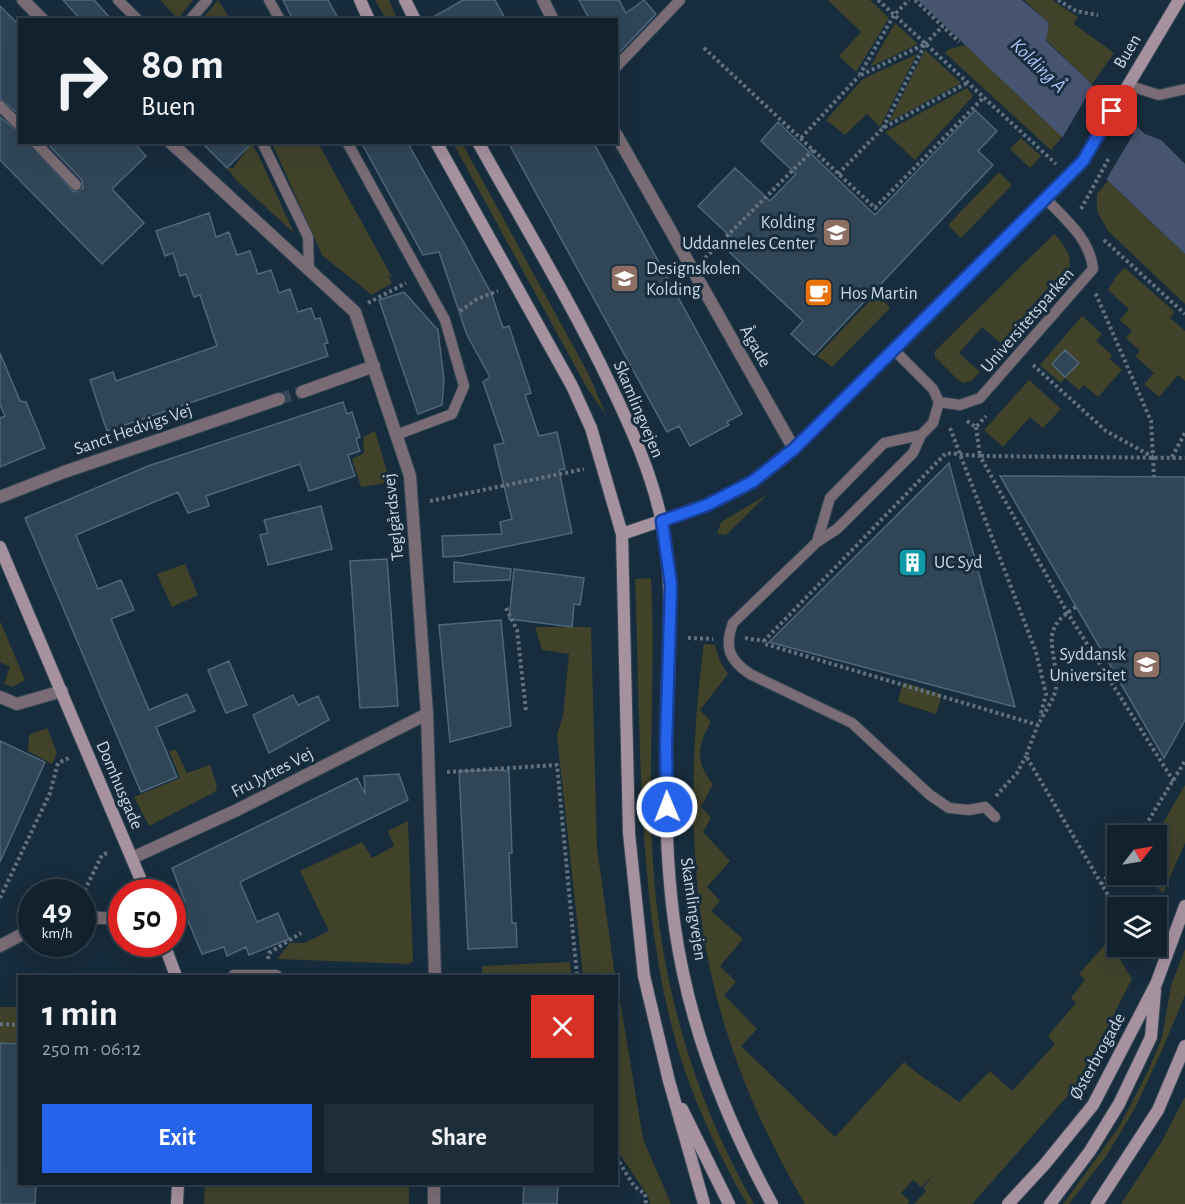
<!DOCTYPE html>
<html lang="en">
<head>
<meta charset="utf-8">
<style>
	:root { --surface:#11212d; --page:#1e2e39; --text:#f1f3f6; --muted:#9ca3aa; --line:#303e49; --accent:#2563eb }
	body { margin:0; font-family:"Alegreya Sans",sans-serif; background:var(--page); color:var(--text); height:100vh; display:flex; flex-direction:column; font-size:22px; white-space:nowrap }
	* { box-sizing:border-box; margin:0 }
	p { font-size:20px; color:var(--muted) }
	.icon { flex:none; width:33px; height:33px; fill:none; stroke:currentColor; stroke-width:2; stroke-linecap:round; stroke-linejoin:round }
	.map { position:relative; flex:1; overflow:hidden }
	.panel { position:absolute; left:18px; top:975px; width:600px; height:210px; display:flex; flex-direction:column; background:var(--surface); border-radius:0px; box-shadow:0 6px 24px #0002,0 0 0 2px var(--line) }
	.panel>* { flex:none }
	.guide { position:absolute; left:18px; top:18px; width:600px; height:126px; border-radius:0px; box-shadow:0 6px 24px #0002,0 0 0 2px var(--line); background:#11212d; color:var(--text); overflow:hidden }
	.needle { width:39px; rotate:59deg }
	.tools { position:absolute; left:1107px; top:825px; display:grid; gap:12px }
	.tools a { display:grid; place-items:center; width:60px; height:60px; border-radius:0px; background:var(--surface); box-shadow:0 6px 24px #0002,0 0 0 2px var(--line); font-size:30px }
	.speed { position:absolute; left:18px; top:879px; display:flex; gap:12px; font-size:30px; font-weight:700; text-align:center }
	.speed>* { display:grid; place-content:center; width:78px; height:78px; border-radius:50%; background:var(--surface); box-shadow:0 6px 24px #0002,0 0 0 2px var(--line); line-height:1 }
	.speed small { font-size:15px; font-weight:400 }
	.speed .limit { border:9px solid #d22; background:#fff; color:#111 }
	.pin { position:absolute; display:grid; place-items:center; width:51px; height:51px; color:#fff; margin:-26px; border-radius:12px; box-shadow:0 3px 9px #0006 }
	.me { position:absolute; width:66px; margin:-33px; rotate:359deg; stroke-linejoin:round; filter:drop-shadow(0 0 4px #0008) }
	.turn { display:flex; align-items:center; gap:21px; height:126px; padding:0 24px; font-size:27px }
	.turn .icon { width:78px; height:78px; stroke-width:2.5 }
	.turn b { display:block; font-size:42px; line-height:51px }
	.round { display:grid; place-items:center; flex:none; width:63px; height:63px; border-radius:0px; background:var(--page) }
	.headline { display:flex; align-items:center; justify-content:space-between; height:102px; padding:0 24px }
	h1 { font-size:36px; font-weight:700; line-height:45px }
	.action { display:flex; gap:12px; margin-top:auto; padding:12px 24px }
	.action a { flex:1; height:69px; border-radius:0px; background:var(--accent); color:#fff; font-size:24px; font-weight:700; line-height:69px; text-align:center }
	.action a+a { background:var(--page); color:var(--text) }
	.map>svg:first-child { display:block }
	.green { fill:#41422a }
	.water { fill:#47546f }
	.pier { fill:#172c3c }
	.building { fill:#304657; stroke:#506679; stroke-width:1.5 }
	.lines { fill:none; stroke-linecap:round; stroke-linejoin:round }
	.street-tunnel { stroke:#324655; stroke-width:12; stroke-dasharray:12 6; stroke-linecap:butt }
	.lane-casing { stroke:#344756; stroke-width:12 }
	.street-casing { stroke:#344756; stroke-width:14 }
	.secondary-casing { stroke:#344756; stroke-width:14 }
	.path { stroke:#607280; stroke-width:4; stroke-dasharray:3 3; stroke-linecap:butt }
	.lane { stroke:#796c74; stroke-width:10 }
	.street { stroke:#796c74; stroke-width:12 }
	.secondary { stroke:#a6919f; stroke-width:12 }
	.route-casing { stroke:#184099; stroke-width:15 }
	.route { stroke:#2563eb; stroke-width:10 }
	.labels { text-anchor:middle; stroke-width:6; stroke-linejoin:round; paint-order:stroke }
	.street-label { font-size:18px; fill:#cad7e1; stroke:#172c3c }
	.poi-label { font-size:18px; fill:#cad7e1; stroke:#172c3c; text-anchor:start }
	.water-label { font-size:20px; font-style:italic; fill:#aec7fa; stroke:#172c3c }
</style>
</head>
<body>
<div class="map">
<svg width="1185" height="1204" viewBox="0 0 1185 1204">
	<rect width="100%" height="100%" fill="#172c3c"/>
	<path class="green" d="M160 0H193L178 19Z
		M218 0 230 19H202Z
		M375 0H389L397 19H386Z
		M828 0H870L889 18 856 72 839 56 861 32Z
		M1024 0H1052L1078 17 1074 24 1114 53 1092 84 1046 40 1049 23Z
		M895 23 918 44 870 67Z
		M966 45 1062 137 1051 150 945 53 949 49Z
		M925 50 961 83 889 122Z
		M917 54 880 127 867 114 845 135 826 120 863 79Z
		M967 88 973 96 915 160 885 132Z
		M1021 138 1041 156 1030 168 1010 149Z
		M272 143H318L392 277 388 276 392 283 372 295 322 255Z
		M453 143H462L589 375 606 415 587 388Z
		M251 144 257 152 294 233 236 180 227 168H233Z
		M999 172 1012 185 961 238 948 225Z
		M1108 181 1185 254V304L1108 231 1097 211V194Z
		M1054 234C1078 258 1073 272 1052 296L1045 291 1025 314 1031 320 1006 348 982 327 959 353 980 372 971 381 964 383 958 380 935 357V351Z
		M1125 268 1175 312 1170 318 1185 331V381L1178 375 1159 397 1144 384 1154 373 1135 356 1140 351 1126 338 1132 331 1120 320 1129 309 1108 290 1117 275Z
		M878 292 890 308 832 367 817 356Z
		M1082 316 1102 334 1096 341 1112 355 1110 359 1122 370 1098 397 1084 385 1079 390 1065 378 1061 383 1040 365Z
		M1029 380 1061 409 1043 428 1030 417 1003 447 984 430Z
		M375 431 390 482 361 487 352 459 364 453 363 437Z
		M768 494 726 535 717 534 721 522Z
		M185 564 198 595 172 607 157 574Z
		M651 578C656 673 647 768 653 864 661 985 694 1099 754 1204H747C713 1145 684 1081 669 1015 636 876 641 722 635 579Z
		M0 621 25 680 13 687 4 684 10 667 0 662Z
		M535 627H591L597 848 615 976H583L557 735 563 716 569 654 542 650Z
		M704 644 715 645 719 659 728 674 700 710 711 722C697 745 695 763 713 784L701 807 711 818 703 832 730 861 707 887 720 901 711 911 743 939 720 966 736 982 724 995 757 1029 741 1046 835 1137 904 1062C921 1078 941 1088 959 1102L990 1071 1012 1091 1055 1044 1048 1036 1076 1003 1071 998 1085 980 1079 974 1117 931V937L1112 946 1132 979 1078 1084 972 1204H914L926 1191 923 1188 933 1175 921 1187 913 1180 901 1193 910 1201 907 1204H805C762 1131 728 1053 710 969 688 870 690 745 704 644Z
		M903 682 942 694 936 714 898 702Z
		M47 728 57 753 52 764 28 751 29 735Z
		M176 750 187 773 210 765 217 786 215 792 149 826 134 797 180 778 169 751Z
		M1185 785V843L1163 893 1145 875 1156 874V835Z
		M408 821 413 961 409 964 277 959 290 943H304L329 931 300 871 362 842 372 858 394 846 388 831Z
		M1185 949V995L1163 1048 1134 1110 1105 1158 1069 1204H1063L1119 1127 1149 1069 1162 1037 1171 986Z
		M570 962 571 976H482V966Z
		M617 983 643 1139 671 1204H650L648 1196 617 1150Z
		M0 1007H19V1043L0 1042Z
		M1185 1097V1204H1121L1162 1141Z
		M205 1184H409V1204H204Z"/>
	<path class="water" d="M918 0H1022L1049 23 1046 41 1145 134 1161 140 1185 164V254Z"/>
	<path class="pier" d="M1095 82 1139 124 1105 182 1061 140Z"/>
	<path class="building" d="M63 0H94L112 20H81Z
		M283 0H328L339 20H293Z
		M463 0H495L506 20H428Z
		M579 0H619L626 13 644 0 656 14 616 56V20H590Z
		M0 6 20 26V115L0 99Z
		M975 110 997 131 978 151 993 165 814 355 791 334 803 321 725 248 734 240 698 206 735 168 770 201 796 174 761 141 778 122 875 215Z
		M0 117 20 133V142H28L74 192 83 188 82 180 46 142H133L146 156 112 189 144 223 102 264 0 160Z
		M201 142H253L227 168Z
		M361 142H407L463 241 492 295 503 328 509 326 531 393 525 395 539 436 557 432 565 469 559 470 572 533 461 556 443 557 442 536 502 534 500 522 512 519 494 445 504 443 483 382 490 377 467 335 439 252 423 255Z
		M508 142H593L742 414 727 422 729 425 690 446 679 426 667 432Z
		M209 213 216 237 229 232 237 255 250 251 258 274 271 270 279 293 290 289 298 312 311 308 315 319 320 318 328 343 324 344 328 356 107 431 90 380 113 372 116 381 217 346 200 295 194 297 186 274 180 276 173 253 165 256 156 231Z
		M404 292 438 330 444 380 442 405 418 414 379 300Z
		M1065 350 1079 363 1065 377 1052 364Z
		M0 353 20 401 26 402 45 448 0 467V418L5 416 0 404Z
		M343 402 347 414 352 412 360 437 356 439 360 451 348 455 355 476 309 491 300 464 206 496 209 506 188 513 178 492 76 535 98 589 121 580 134 610 111 619 149 710 187 694 195 711 156 727 177 777 141 792 25 518 148 466Z
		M949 463 1015 707 769 642 889 523Z
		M1000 476 1185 477V720L1164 758Z
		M321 506 332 549 268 565 260 535 268 533 264 520Z
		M387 559 398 706 360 708 350 561Z
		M454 562 511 569 510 580 454 582Z
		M514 569 584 578 580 605 574 604 572 627 509 619Z
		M501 620 511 726 450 742 439 625Z
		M229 661 247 705 226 713 208 670Z
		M293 695 298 705 318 696 329 720 269 753 253 715Z
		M0 741 45 762 0 862Z
		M496 770 509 771 512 853H509L512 923H516L517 947 468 949 459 771Z
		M399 774 408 800 240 882 257 922 278 913 289 939 249 955 246 947 227 956 224 947 202 954 181 904 185 902 172 868 357 778 365 794 364 776Z
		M0 1043 20 1044V1184H36L35 1204H0Z
		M524 1184H558L557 1204H523Z"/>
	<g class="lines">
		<path class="street-tunnel" d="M279 399 302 392"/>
		<defs>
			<path id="lane" d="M118 0 138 20
				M269 0 280 20
				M190 20 207 0
				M616 67 680 0
				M1127 85 1159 95 1185 89
				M0 106 20 126
				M35 142 76 185
				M262 142 308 237 309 271
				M347 142 445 320 464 386 452 414 396 435
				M894 350 933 389 939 402 933 423 921 435 913 453 837 529 817 542 733 623C724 647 729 660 750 674L852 723 930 795 949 808 969 810 985 807 995 817
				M939 402 960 405 980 398 1093 269C1090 239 1066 220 1046 199
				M817 542 830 498 884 443 921 435"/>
			<path id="street" d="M23 0 43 20
				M543 0 553 20
				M616 134 794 449
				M170 142 355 312 410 476 427 714 435 976
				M302 392 374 366
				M0 497 64 472 279 399
				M0 697 17 704 62 691
				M132 858 237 810 427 714
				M82 917 122 919
				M0 946 32 929
				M234 976H276
				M434 1204V1184"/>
			<path id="secondary" d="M360 0 369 20
				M405 0 415 20
				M436 142 572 386 591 428 622 534 629 833 644 976 669 1081 704 1204
				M478 142C523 223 571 302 611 386 632 430 652 474 662 523 676 595 667 669 666 742 665 804 666 867 675 928 689 1026 725 1118 772 1204
				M622 534 707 505 752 482 794 449 1083 161 1179 0
				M0 547 146 892
				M164 944 176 976
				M682 1109 729 1204
				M177 1204 178 1184
				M1008 1204 1045 1164 1093 1105 1156 984 1185 906
				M1050 1204 1090 1151 1119 1104 1151 1037 1155 991
				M1097 1204 1158 1110 1185 1046"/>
		</defs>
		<use href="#lane" class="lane-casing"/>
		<use href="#street" class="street-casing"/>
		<use href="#secondary" class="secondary-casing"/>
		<path class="path" d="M878 0 1056 164
			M915 0 959 42
			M1058 0 1076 11 1098 15
			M925 44 943 26
			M704 48 875 208 983 98
			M883 128 925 44 859 76 894 15 909 0
			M801 138 859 76
			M838 174 883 128 967 83
			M1081 209 1109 158
			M1104 240 1185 314
			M705 258 813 150
			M368 303 406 283
			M460 311 477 299 498 291
			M1033 365 1106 431 1153 457 1151 421 1095 292
			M967 421 976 427 986 416
			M976 427 980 456 1185 458
			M950 428 1036 652 1046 694 1040 717
			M1153 457 1154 477
			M1172 457 1185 433
			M430 501 584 469
			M1076 607C1036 631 1058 649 1056 686 1056 698 1043 714 1038 725L765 644 764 641 946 453 980 456 1067 612 1174 782
			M506 608 517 630 526 711
			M688 638 713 639
			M745 638 764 641
			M1038 724 1026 756 1118 912
			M447 772 557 765 577 976
			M996 796 1017 773 1026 756
			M1139 836 1185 761
			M1101 884 1118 863
			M82 896 102 855 109 852
			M0 898 50 793 58 763 69 758
			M268 959 269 953 301 933
			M0 1024 20 1025
			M616 1157 634 1186 645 1194 646 1204"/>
		<use href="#lane" class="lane"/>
		<use href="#street" class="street"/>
		<use href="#secondary" class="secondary"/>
	</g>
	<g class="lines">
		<defs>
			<path id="route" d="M667 807 666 744 671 585 662 521 707 505 752 482 794 449 1083 161 1112 111"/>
		</defs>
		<use href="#route" class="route-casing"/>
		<use href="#route" class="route"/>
	</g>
	<defs>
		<symbol id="university-square" viewBox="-11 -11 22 22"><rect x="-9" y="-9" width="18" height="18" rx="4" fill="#8d6e63" stroke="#172c3c"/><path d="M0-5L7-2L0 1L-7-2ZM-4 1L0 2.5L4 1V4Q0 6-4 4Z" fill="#fff"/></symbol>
		<symbol id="cafe-square" viewBox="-11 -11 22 22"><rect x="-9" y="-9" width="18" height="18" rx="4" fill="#e8710a" stroke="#172c3c"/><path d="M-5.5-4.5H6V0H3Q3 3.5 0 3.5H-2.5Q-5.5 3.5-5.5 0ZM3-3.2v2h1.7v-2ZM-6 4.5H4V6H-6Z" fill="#fff"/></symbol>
		<symbol id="building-square" viewBox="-11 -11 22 22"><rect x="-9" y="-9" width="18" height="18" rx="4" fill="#0f9aa8" stroke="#172c3c"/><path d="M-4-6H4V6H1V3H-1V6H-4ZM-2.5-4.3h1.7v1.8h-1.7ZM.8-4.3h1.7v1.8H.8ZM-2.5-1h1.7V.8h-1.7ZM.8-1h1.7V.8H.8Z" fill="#fff"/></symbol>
	</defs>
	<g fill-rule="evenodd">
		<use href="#university-square" x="820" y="216" width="33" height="33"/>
		<use href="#university-square" x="608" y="262" width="33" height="33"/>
		<use href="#cafe-square" x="802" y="276" width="33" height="33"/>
		<use href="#building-square" x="896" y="546" width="33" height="33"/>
		<use href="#university-square" x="1130" y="648" width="33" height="33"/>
	</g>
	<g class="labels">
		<g class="street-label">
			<text transform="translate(1127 51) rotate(-59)" y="6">Buen</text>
			<text transform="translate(1027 320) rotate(-49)" y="6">Universitetsparken</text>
			<text transform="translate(756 346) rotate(60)" y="6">Ågade</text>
			<text transform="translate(639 409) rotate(67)" y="6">Skamlingvejen</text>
			<text transform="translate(133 429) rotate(-19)" y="6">Sanct Hedvigs Vej</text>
			<text transform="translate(393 517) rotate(-96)" y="6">Teglgårdsvej</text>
			<text transform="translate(272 772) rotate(-27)" y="6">Fru Jyttes Vej</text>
			<text transform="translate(120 785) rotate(67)" y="6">Domhusgade</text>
			<text transform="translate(694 909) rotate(82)" y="6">Skamlingvejen</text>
			<text transform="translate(1097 1056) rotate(-61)" y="6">Østerbrogade</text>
		</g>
		<g class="poi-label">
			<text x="815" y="228" text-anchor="end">Kolding<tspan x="815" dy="21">Uddanneles Center</tspan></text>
			<text x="646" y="274">Designskolen<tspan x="646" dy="21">Kolding</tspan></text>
			<text x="840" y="299">Hos Martin</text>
			<text x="934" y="568">UC Syd</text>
			<text x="1126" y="660" text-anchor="end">Syddansk<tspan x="1126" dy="21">Universitet</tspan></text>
		</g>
		<g class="water-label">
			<text transform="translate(1039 65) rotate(44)" y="7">Kolding Å</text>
		</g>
	</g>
</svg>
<div class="tools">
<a><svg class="needle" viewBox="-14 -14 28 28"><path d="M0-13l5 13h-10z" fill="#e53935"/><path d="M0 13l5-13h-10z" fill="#9ca3aa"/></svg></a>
<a><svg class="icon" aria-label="layers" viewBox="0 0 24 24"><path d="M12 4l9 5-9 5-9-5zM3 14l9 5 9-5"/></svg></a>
</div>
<div class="speed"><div>49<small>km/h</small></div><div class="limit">50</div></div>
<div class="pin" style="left:1112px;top:111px;background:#d93025"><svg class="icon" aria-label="arrive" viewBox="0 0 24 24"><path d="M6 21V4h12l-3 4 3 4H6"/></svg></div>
<svg class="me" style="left:667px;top:807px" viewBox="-20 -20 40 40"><circle r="17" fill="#2563eb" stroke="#fff" stroke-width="3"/><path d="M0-11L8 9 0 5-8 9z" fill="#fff"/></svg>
<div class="guide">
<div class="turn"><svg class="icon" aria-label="right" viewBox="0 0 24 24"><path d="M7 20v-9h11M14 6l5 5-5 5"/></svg><div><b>80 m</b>Buen</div></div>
</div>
<section class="panel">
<div class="headline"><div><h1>1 min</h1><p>250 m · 06:12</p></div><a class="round" style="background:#d93025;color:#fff"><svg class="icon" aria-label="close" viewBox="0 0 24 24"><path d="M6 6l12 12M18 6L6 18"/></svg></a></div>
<div class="action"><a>Exit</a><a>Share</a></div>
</section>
</div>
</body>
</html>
